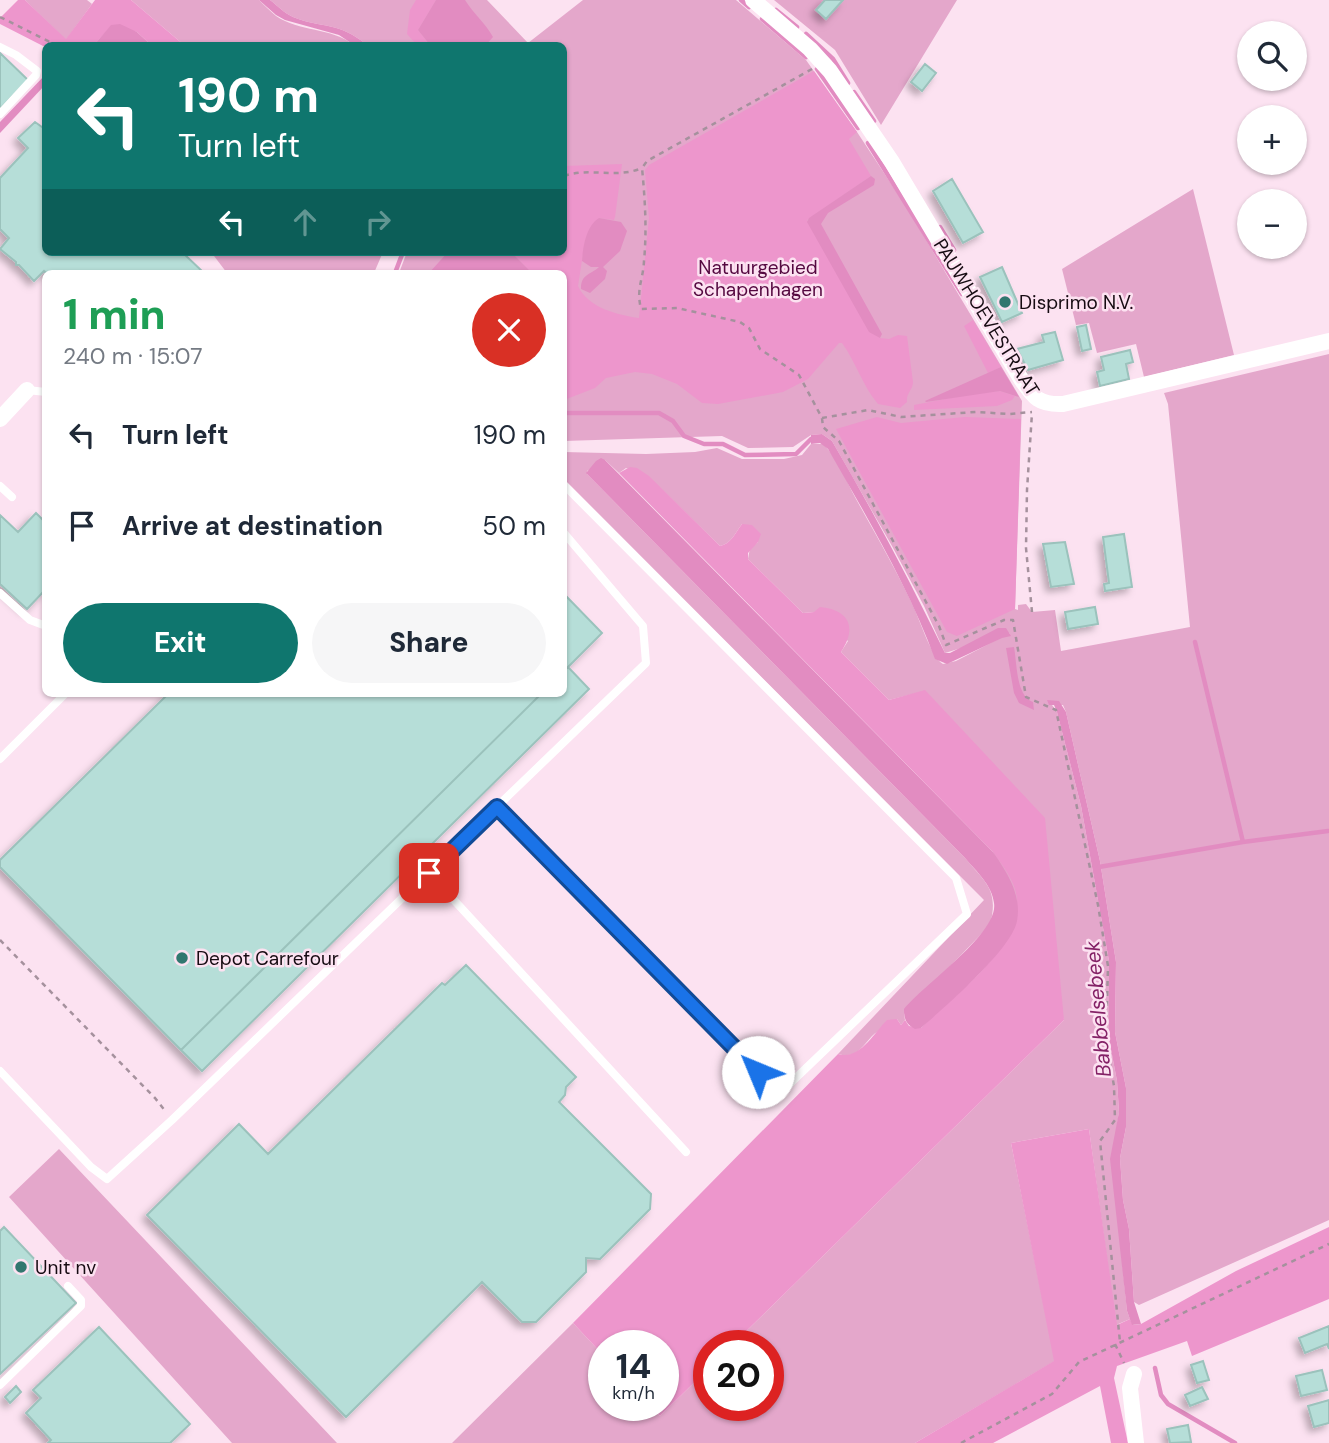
<!DOCTYPE html>
<html lang="en">
<head>
<meta charset="utf-8">
<style>
	:root { --surface:#fff; --page:#f6f6f7; --text:#1f2937; --muted:#747a83; --accent:#0f766e }
	body { margin:0; font-family:"DM Sans",sans-serif; background:var(--page); color:var(--text); height:100vh; display:flex; flex-direction:column; font-size:26px; white-space:nowrap }
	* { box-sizing:border-box; margin:0 }
	p { font-size:23px; color:var(--muted) }
	.icon { flex:none; width:38px; height:38px; fill:none; stroke:currentColor; stroke-width:2; stroke-linecap:round; stroke-linejoin:round }
	.map { position:relative; flex:1; overflow:hidden }
	.drawer { position:absolute; left:42px; top:270px; width:525px; height:427px; display:flex; flex-direction:column; background:var(--surface); border-radius:10px; box-shadow:0 2px 5px #0004 }
	.drawer>* { flex:none }
	.guide { position:absolute; left:42px; top:42px; width:525px; height:214px; border-radius:10px; box-shadow:0 2px 5px #0004; background:#0f766e; color:#fff; overflow:hidden }
	.controls { position:absolute; left:1237px; top:21px; display:grid; gap:14px }
	.controls a { display:grid; place-items:center; width:70px; height:70px; border-radius:50%; background:var(--surface); box-shadow:0 2px 5px #0004; font-size:35px }
	.speed { position:absolute; left:588px; top:1330px; display:flex; gap:14px; font-size:35px; font-weight:700; text-align:center }
	.speed>* { display:grid; place-content:center; width:91px; height:91px; border-radius:50%; background:var(--surface); box-shadow:0 2px 5px #0004; line-height:1 }
	.speed small { font-size:18px; font-weight:400 }
	.speed .limit { border:10px solid #d22; background:#fff; color:#111 }
	.pin { position:absolute; display:grid; place-items:center; width:60px; height:60px; color:#fff; margin:-30px; border-radius:14px; box-shadow:0 4px 10px #0006 }
	.me { position:absolute; width:77px; margin:-38px; rotate:315deg; stroke-linejoin:round; filter:drop-shadow(0 0 5px #0008) }
	.turn { display:flex; align-items:center; gap:24px; height:147px; padding:0 21px; font-size:32px }
	.turn .icon { width:91px; height:91px; stroke-width:2.5 }
	.turn b { display:block; font-size:49px; line-height:60px }
	.lanes { display:flex; align-items:center; height:66px; padding:0 21px; background:#0003; justify-content:center; gap:35px; direction:ltr }
	.lanes .off { opacity:.35 }
	.round { display:grid; place-items:center; flex:none; width:74px; height:74px; border-radius:37px; background:var(--page) }
	.head { display:flex; align-items:center; justify-content:space-between; height:119px; padding:0 21px }
	h1 { font-size:42px; font-weight:800; line-height:52px; color:#1e9e55 }
	.primary-button { display:flex; gap:14px; margin-top:auto; padding:14px 21px }
	.primary-button a { flex:1; height:80px; border-radius:42px; background:var(--accent); color:#fff; font-size:28px; font-weight:800; line-height:80px; text-align:center }
	.primary-button a+a { background:var(--page); color:var(--text) }
	ul { padding:0; list-style:none }
	li { display:flex; align-items:center; gap:21px; height:91px; padding:0 21px }
	li div { flex:1 }
	li b { display:block; font-size:26px }
	li em { font-style:normal }
	.map>svg:first-child { display:block }
	.green { fill:#e4a7cb }
	.forest { fill:#ed96cc }
	.water { fill:#e28cc1 }
	.lines { fill:none; stroke-linecap:round; stroke-linejoin:round }
	.stream { stroke:#e28cc1; stroke-width:4.5 }
	.building { fill:#b6ded8; stroke:#9bc2bc; stroke-width:2; filter:url(#shadow) }
	.path { stroke:#a5919d; stroke-width:2.5; stroke-dasharray:5 5; stroke-linecap:butt }
	.service { stroke:#fff; stroke-width:8 }
	.minor { stroke:#fff; stroke-width:16 }
	.route-casing { stroke:#114b97; stroke-width:18 }
	.route { stroke:#1a73e8; stroke-width:12 }
	.poi-dot { fill:#31776f; stroke:#fce2f1; stroke-width:2.5 }
	.labels { text-anchor:middle; stroke-width:5; stroke-linejoin:round; paint-order:stroke }
	.park-label { font-size:19px; fill:#550840; stroke:#fce2f1 }
	.poi-label { font-size:19px; fill:#160b12; stroke:#fce2f1; text-anchor:start }
	.street-label { font-size:19px; fill:#160b12; stroke:#fce2f1 }
	.water-label { font-size:21px; font-style:italic; fill:#842166; stroke:#fce2f1 }
</style>
</head>
<body>
<div class="map">
<svg width="1329" height="1443" viewBox="0 0 1329 1443">
	<defs>
		<filter id="shadow"><feDropShadow dx="-4.5" dy="4.5" stdDeviation="3.5" flood-color="#0004"/></filter>
	</defs>
	<rect width="100%" height="100%" fill="#fce2f1"/>
	<path class="green" d="M25 0H87L92 4 66 40Z
		M131 0H259C264 5 270 11 276 16 299 32 331 27 354 45H184Z
		M270 0H487L528 43 583 0H736L806 60 857 132 907 208 1022 401 1015 609 1018 610V605L1026 604 1032 612 1055 610 1061 651 1190 627 1168 404 1164 393 1329 354V1220L1139 1305 1134 1302 1129 1229 1123 1200 1120 1158 1126 1127V1088L1115 1032 1116 962 1100 861 1066 712 1063 705H1052L1057 712 1081 806 1109 961V1039L1117 1081 1119 1112 1116 1133 1121 1250 1127 1311 1130 1319 1116 1325 1089 1129 1011 1143 1055 1361 915 1443H452L573 1323 604 1356V1405H650L660 1416 709 1368V1405H768V1346H731L1064 1020 925 691 889 700 841 652 848 641 814 612 803 613 748 559 750 548 758 542 742 524C735 533 731 544 720 546L649 477 626 468 619 473 605 460 587 471V474L965 858C986 883 999 890 990 925L904 1014 905 1020 901 1025 897 1019C889 1025 878 1030 872 1036 861 1048 856 1059 838 1054L984 900 564 479V452L646 454 695 452 717 448 742 459H784L802 455 811 444H823C838 458 846 481 856 499 876 535 897 571 914 608 920 621 932 658 943 664L956 661 1010 633 945 653 924 606 892 546 832 441 822 434 811 435 793 447 748 448 722 436 564 441V273H399L407 252H564V46L367 45C338 21 323 29 293 17 284 13 278 6 270 0Z
		M774 0H957L881 125 835 50Z
		M1193 189 1234 355 1144 377 1136 344 1097 353 1089 323 1076 325 1062 269Z
		M211 252H383L374 273H227Z
		M59 1149 337 1443H232L9 1197Z"/>
	<path class="forest" d="M18 0H25L66 39 95 0H131L184 45H151L137 32 111 26 94 45 46 46 45 47 0 24V18Z
		M416 0H436L418 30 430 45H417L407 34 410 10Z
		M814 71 857 132 849 139 871 176 807 220 880 338 889 339 898 335 907 336 913 382C913 390 906 393 907 402L900 408 878 404C862 385 856 362 842 343H839L808 379 783 392 718 404 702 403 677 384 652 374 635 372 606 378 595 388 564 400V273H532L511 252H564V166L622 164 615 217 614 220 599 218 585 241 578 286C588 308 618 315 639 318L649 218 645 170 649 165Z
		M973 320 1001 367 988 373 964 326Z
		M1000 391 1015 396 1012 400 997 406 914 410V405L971 394Z
		M877 417 901 423 965 417 1021 419 1015 609 957 636 947 632 836 429Z
		M630 467 637 468 649 476 720 546C731 544 735 533 742 524L752 525 761 534 758 542 748 553V559L803 613 814 612 820 607C850 610 857 628 841 652L889 700 925 690 1045 818 1064 1020 731 1346H709V1368L660 1416 650 1405H663V1346H604V1356L573 1323 838 1054C860 1060 873 1034 887 1020L897 1019 901 1025 905 1020 909 1026 921 1028 931 1018C963 988 1014 951 1017 905 1019 886 1003 866 993 852L619 473Z
		M1089 1129 1117 1325 1130 1319 1133 1325 1141 1324 1236 1271 1329 1227V1299L1192 1356 1187 1341 1117 1366 1114 1378 1128 1443H1111L1100 1386 993 1443H915L1054 1361 1011 1143Z"/>
	<path class="water" d="M259 0H270C278 6 284 13 293 17 323 29 338 21 367 45H354L339 35 285 20 276 15Z
		M436 0H465C473 13 486 24 493 37L486 45H430L418 30Z
		M120 24 137 32 151 45H94L111 25Z
		M45 75V85L0 133V122Z
		M871 176 875 179 874 185 828 213 821 224 882 334 880 338 869 332 807 222 809 218Z
		M599 218 621 222 627 231 620 251 603 267 607 271 605 279 590 293 581 289C581 274 590 275 599 267H591L582 261C583 247 586 226 599 218Z
		M448 252H458L461 255 465 252H511L532 273H429Z
		M1001 367 1019 397 1000 391 926 402 925 401Z
		M822 434 832 441C873 511 910 581 945 653H950L998 628H1006L1011 636 1002 638 947 664 935 659C908 586 867 517 828 449L820 443 811 444V435Z
		M601 458 605 460 993 852C1007 872 1022 895 1017 921 1012 949 944 1008 921 1028L915 1029C906 1024 904 1019 904 1009 923 985 999 933 994 903 992 885 976 871 965 858L586 473 596 461Z
		M1014 647C1017 663 1016 696 1033 702L1034 710 1019 703 1014 693 1006 648Z
		M1047 700 1059 701 1066 712 1100 861 1116 962 1115 1032 1126 1088V1127L1120 1158 1123 1200 1129 1229 1134 1302 1141 1324 1132 1325 1127 1311 1110 1159 1119 1112 1117 1081 1109 1039V961L1081 806 1057 712 1054 705H1049Z"/>
	<g class="lines">
		<path class="stream" d="M741 0 749 7
			M776 10 797 27
			M762 19 806 57
			M806 34 833 59 848 83
			M817 69 858 128
			M854 92 874 121
			M868 143 962 294
			M940 227 954 250
			M395 273 403 252
			M564 413H659L673 421 684 436 704 444H723L745 455 796 454 811 439 816 438
			M1195 642 1243 842
			M1099 867 1243 842 1328 831
			M1155 1368 1161 1395 1168 1404 1235 1443"/>
	</g>
	<path class="building" d="M825 0H843L826 19 816 10Z
		M0 53 28 80 0 109Z
		M925 64 936 73 922 91 911 82Z
		M35 122 46 130V252H182L204 273H46L44 271 34 281 19 265H16V262L0 249 9 238 0 229V178L28 148 18 138Z
		M952 179 983 232 963 243 933 191Z
		M1002 267 1022 313 1002 322 980 277Z
		M1086 325 1091 349 1082 351 1077 327Z
		M1055 332 1063 360 1028 370 1017 349 1044 342 1042 335Z
		M1130 350 1133 362 1126 364 1129 379 1100 386 1097 372 1104 370 1101 357Z
		M36 513 46 523V589L27 609 0 584V515L18 532Z
		M1124 534 1132 587 1105 591 1104 584 1109 583 1103 537Z
		M1065 542 1074 584 1051 587 1043 544Z
		M564 594 602 633 564 671Z
		M1095 607 1098 624 1068 629 1065 612Z
		M568 667 589 689 202 1071 181 1050 542 693H564V671Z
		M169 693H542L181 1050 0 867V860Z
		M466 965 576 1077 566 1087 565 1095 559 1102 651 1194 650 1209 600 1259 586 1258V1272L536 1322H522L482 1282 346 1417 147 1215 239 1124 268 1154 442 983 445 985Z
		M4 1227 76 1303 0 1374V1231Z
		M1329 1326V1349L1327 1344 1305 1353 1299 1338Z
		M99 1327 190 1424 170 1443H48L51 1440 26 1413 41 1398 33 1390Z
		M1203 1361 1209 1380 1197 1383 1191 1365Z
		M1322 1370 1327 1390 1301 1396 1296 1376Z
		M16 1386 21 1392 10 1403 5 1397Z
		M1202 1387 1208 1399 1190 1406 1185 1395Z
		M1329 1400V1423L1314 1427 1308 1406Z
		M1188 1425 1191 1442 1170 1443 1167 1429Z"/>
	<g class="lines">
		<path class="path" d="M0 17 58 46
			M812 69 647 161 642 168C645 199 647 230 644 261 643 281 636 288 641 309L677 308 740 322 749 328 760 349 799 375 822 418 823 427 839 441 939 626 946 645 1004 620H1013L1026 697 1056 710 1098 905 1108 966 1106 1041 1114 1086 1115 1120 1100 1141 1120 1342
			M564 176C590 167 617 179 642 168
			M822 418 868 410 901 417 976 412 1010 414 1032 412
			M1032 612 1026 548 1027 490 1032 413
			M0 940 155 1098 166 1112
			M1115 1344 1124 1363
			M961 1443 1052 1394 1079 1362 1329 1244"/>
		<path class="service" d="M0 47 16 55 37 71 36 75 0 114
			M27 390 46 392
			M564 485 956 878 967 914 778 1095
			M0 486 12 497
			M0 593 30 620 46 626
			M0 759 66 693
			M497 807 758 1072
			M429 873 686 1152
			M0 1071 91 1167 107 1179 172 1120 646 663 643 626 564 533
			M0 1385 81 1306V1300L68 1286"/>
		<path class="minor" d="M753 0 810 49 830 71 892 162 1021 379C1034 398 1039 405 1063 404L1329 341
			M0 419 27 390
			M1134 1374 1130 1388 1136 1443"/>
	</g>
	<g class="lines">
		<defs>
			<path id="route" d="M429 873 497 807 758 1072"/>
		</defs>
		<use href="#route" class="route-casing"/>
		<use href="#route" class="route"/>
	</g>
	<g class="poi-dot">
		<circle cx="1005" cy="302" r="7"/>
		<circle cx="182" cy="958" r="7"/>
		<circle cx="21" cy="1267" r="7"/>
	</g>
	<g class="labels">
		<g class="park-label">
			<text x="758" y="274">Natuurgebied<tspan x="758" dy="22">Schapenhagen</tspan></text>
		</g>
		<g class="poi-label">
			<text x="1019" y="309">Disprimo N.V.</text>
			<text x="196" y="965">Depot Carrefour</text>
			<text x="35" y="1274">Unit nv</text>
		</g>
		<g class="street-label">
			<text transform="translate(987 317) rotate(58)" y="7">PAUWHOEVESTRAAT</text>
		</g>
		<g class="water-label">
			<text transform="translate(1098 1009) rotate(-95)" y="7">Babbelsebeek</text>
		</g>
	</g>
</svg>
<div class="controls">
<a><svg class="icon" aria-label="search" viewBox="0 0 24 24"><circle cx="10" cy="10" r="6"/><path d="M15 15l6 6"/></svg></a>
<a>+</a>
<a>−</a>
</div>
<div class="speed"><div>14<small>km/h</small></div><div class="limit">20</div></div>
<div class="pin" style="left:429px;top:873px;background:#d93025"><svg class="icon" aria-label="arrive" viewBox="0 0 24 24"><path d="M6 21V4h12l-3 4 3 4H6"/></svg></div>
<svg class="me" style="left:758px;top:1072px" viewBox="-20 -20 40 40"><circle r="19" fill="#fff"/><path d="M0-13L10 11 0 6-10 11z" fill="#1a73e8"/></svg>
<div class="guide">
<div class="turn"><svg class="icon" aria-label="left" viewBox="0 0 24 24"><path d="M17 20v-9H6M10 6l-5 5 5 5"/></svg><div><b>190 m</b>Turn left</div></div>
<div class="lanes"><svg class="icon" aria-label="left" viewBox="0 0 24 24"><path d="M17 20v-9H6M10 6l-5 5 5 5"/></svg><svg class="icon off" aria-label="ahead" viewBox="0 0 24 24"><path d="M12 20V5M6 11l6-6 6 6"/></svg><svg class="icon off" aria-label="right" viewBox="0 0 24 24"><path d="M7 20v-9h11M14 6l5 5-5 5"/></svg></div>
</div>
<section class="drawer">
<div class="head"><div><h1>1 min</h1><p>240 m · 15:07</p></div><a class="round" style="background:#d93025;color:#fff"><svg class="icon" aria-label="close" viewBox="0 0 24 24"><path d="M6 6l12 12M18 6L6 18"/></svg></a></div>
<ul>
<li><svg class="icon" aria-label="left" viewBox="0 0 24 24"><path d="M17 20v-9H6M10 6l-5 5 5 5"/></svg><div><b>Turn left</b></div><em>190 m</em></li>
<li><svg class="icon" aria-label="arrive" viewBox="0 0 24 24"><path d="M6 21V4h12l-3 4 3 4H6"/></svg><div><b>Arrive at destination</b></div><em>50 m</em></li>
</ul>
<div class="primary-button"><a>Exit</a><a>Share</a></div>
</section>
</div>
</body>
</html>
